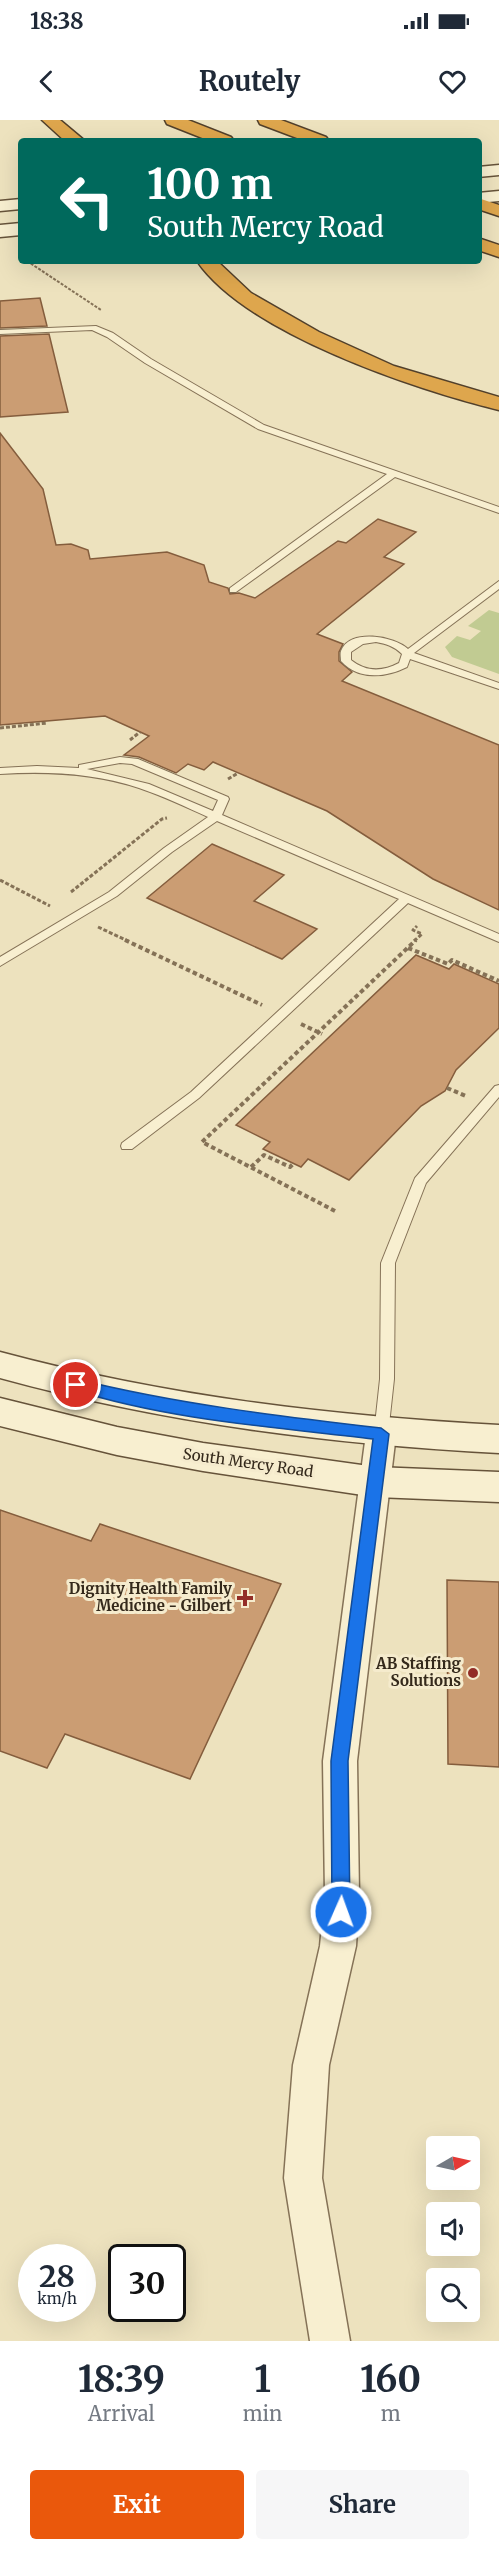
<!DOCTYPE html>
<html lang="en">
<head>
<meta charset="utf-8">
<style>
	:root { --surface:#fff; --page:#f6f6f7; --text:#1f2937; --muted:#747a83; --accent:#ea580c }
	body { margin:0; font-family:Merriweather,serif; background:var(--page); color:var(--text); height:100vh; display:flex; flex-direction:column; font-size:22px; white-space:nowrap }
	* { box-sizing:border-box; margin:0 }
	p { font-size:20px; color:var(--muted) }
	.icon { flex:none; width:33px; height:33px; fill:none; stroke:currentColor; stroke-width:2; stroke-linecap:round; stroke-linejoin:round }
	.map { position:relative; height:2221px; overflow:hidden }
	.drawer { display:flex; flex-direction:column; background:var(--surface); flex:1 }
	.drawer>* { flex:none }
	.guide { position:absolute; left:18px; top:18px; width:464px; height:126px; border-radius:6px; box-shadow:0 6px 24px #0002; background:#00695c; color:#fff; overflow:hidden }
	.needle { width:39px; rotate:81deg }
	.controls { position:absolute; left:426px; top:2016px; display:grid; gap:12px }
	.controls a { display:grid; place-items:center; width:54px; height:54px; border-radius:6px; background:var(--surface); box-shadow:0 6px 24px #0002; font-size:30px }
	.speed { position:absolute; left:18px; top:2124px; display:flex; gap:12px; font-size:30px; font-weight:700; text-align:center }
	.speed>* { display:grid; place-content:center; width:78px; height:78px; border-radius:50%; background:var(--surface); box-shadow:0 6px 24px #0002; line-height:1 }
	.speed small { font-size:15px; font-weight:400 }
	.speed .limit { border:3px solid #111; border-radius:9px; background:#fff; color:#111 }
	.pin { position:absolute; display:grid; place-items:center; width:51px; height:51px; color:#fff; margin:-26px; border:3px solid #fff; border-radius:50%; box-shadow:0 2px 6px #0007 }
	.me { position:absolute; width:66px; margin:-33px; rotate:2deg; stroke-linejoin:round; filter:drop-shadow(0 0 4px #0008) }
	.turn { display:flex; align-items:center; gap:21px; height:126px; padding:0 30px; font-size:27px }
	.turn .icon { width:78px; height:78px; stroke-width:2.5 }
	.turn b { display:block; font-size:42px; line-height:51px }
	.eta { display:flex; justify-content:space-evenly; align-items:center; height:102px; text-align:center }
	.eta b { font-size:36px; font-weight:700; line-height:42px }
	.primary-button { display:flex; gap:12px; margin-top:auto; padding:12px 30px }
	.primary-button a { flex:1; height:69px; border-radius:6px; background:var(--accent); color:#fff; font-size:24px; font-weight:700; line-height:69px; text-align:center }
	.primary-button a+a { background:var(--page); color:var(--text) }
	.status { display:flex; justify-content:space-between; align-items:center; height:42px; padding:0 30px; background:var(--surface); direction:ltr }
	.status svg { height:16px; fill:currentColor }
	header { display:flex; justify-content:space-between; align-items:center; height:78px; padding:0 30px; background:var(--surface); font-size:27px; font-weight:700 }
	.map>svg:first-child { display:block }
	.green { fill:#c1cb92 }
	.building { fill:#cb9d73; stroke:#845d3d; stroke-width:1.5 }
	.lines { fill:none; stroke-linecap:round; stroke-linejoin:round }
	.service-casing { stroke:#857257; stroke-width:2 }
	.minor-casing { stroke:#857257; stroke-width:3 }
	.secondary-casing { stroke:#66533a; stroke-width:3 }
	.motorway-casing { stroke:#52402b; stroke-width:3 }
	.path-far2 { stroke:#857257; stroke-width:2; stroke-dasharray:3 1.5; stroke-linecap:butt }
	.path-far1 { stroke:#857257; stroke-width:3; stroke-dasharray:4 2; stroke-linecap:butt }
	.path { stroke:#857257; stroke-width:4; stroke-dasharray:4.5 3; stroke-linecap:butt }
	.service { fill:#f8efd0; fill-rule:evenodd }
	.minor { fill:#f8efd0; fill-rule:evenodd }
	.secondary { fill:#f8efd0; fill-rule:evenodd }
	.motorway { fill:#dea64d; fill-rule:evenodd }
	.route { fill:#1a73e8; stroke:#114b97; stroke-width:1.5 }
	.poi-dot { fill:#932d27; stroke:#f5ebcd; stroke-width:2 }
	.labels { text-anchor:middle; stroke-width:6; stroke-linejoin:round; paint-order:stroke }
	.street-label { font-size:15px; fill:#34291b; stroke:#f5ebcd }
	.poi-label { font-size:15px; font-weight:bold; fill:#34291b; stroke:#f5ebcd; text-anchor:end }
</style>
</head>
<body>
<div class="status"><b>18:38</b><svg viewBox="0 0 49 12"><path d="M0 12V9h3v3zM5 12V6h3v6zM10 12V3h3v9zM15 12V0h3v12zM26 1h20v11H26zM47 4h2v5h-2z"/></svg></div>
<header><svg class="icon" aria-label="back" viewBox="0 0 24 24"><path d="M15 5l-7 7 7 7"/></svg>Routely<svg class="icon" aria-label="heart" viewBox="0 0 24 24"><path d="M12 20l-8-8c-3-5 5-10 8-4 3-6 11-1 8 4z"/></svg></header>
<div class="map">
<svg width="499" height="2221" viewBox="0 0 499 2221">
	<rect width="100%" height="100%" fill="#ede2be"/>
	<path class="green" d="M489 490 499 493V554L452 537 445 527 457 516 470 520 481 511 468 506Z"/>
	<path class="building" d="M40 178 47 206 0 208V181Z
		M49 214 68 292 0 297V216Z
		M0 313 43 369 56 425 71 424 88 430 90 439 167 432 204 445 209 462 228 468 230 474 239 473 255 478 338 421 346 423 378 399 416 412 384 437 404 444 317 514 343 524 339 532V541L352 552 342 561 499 625V790L433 759 327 691 213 642 204 650 188 644 176 653 139 637 124 635 149 616 105 596 0 605Z
		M212 724 284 755 254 781 317 809 282 839 147 778Z
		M416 835 449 849 454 844 499 864V908L456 950 445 971 421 986 349 1060 308 1039 301 1047 263 1029 270 1022 236 1005Z
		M0 1390 91 1421 100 1404 281 1464 190 1659 65 1614 47 1648 0 1631Z
		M447 1460 499 1462V1647L448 1644Z"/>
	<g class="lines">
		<defs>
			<path id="service" d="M96 206 113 213 151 239 264 305 499 387V393L395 357 236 472H230V468L387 354 258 309 145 243 107 217 92 210 0 214V210Z
				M499 461V469L414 533 499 563V569L410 539 407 547C385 558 358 560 341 541 341 538 340 534 341 531 349 508 395 516 408 529ZM376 522C386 524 394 526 402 534L399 543C382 552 366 552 351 540V532L363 524Z
				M120 637 138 639 228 677 229 679 222 695 499 814V822L408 783 199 978 132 1029H122L121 1026 122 1023 191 972 399 779 217 701 172 732 117 776 0 846V837L109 772 164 728 208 697C186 687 163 676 139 668 94 653 47 651 0 654V648L37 646 79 648V645ZM120 643 132 644 218 680 213 691 149 664 87 649Z
				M499 965V977L426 1063 395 1143 394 1259 388 1314 386 1318 381 1320 376 1318 374 1314 380 1259 381 1143 415 1058 495 966Z"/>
			<path id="minor" d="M381 1302 391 1306 396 1314 357 1641 359 1775 356 1826 329 1945 322 2058 350 2221H310L284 2058 293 1945 320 1826 325 1775 323 1641 366 1314 371 1306Z"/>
			<path id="secondary" d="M499 45V55L478 57V47Z
				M499 71V81L478 83V73Z
				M21 79V89L0 91V81Z
				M21 103V115L0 117V105Z
				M0 1232C164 1276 329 1296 499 1305V1333C329 1324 164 1303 0 1258Z
				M0 1278 117 1307 203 1323 376 1347 499 1352V1382L376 1377 203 1351 117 1335 0 1306Z"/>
			<path id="motorway" d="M42 0H60L85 21H65Z
				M165 0H188L231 17 234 21H210L167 4Z
				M258 0H281L326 17 329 21H305L260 4Z
				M478 78 499 85V96L478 89Z
				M478 118 499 125V137L478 130Z
				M197 141H217L251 173 319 212 394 246 499 277V290C416 270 246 213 197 141Z"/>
		</defs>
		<use href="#service" class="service-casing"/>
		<use href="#minor" class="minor-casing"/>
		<use href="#secondary" class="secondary-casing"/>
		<use href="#motorway" class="motorway-casing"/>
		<path class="path-far2" d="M27 141 101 190"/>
		<path class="path-far1" d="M0 608 47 603
			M130 620 140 612
			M228 659 238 653
			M0 760 50 786
			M71 772 162 699 167 698
			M98 807 128 821
			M414 821 422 814 413 810 417 806"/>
		<path class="path" d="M125 820 262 885
			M408 828 448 844 452 840 499 861
			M301 904 322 914
			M447 968 466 976
			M251 1047 264 1035 290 1047 294 1043
			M335 1091 202 1022 416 820"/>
		<use href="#service" class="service"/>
		<use href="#minor" class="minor"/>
		<use href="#secondary" class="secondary"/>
		<use href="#motorway" class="motorway"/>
	</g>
	<path class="route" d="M76 1259C177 1284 278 1296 381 1308L389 1314 348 1641 350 1792 347 1797 341 1800 334 1797 332 1792 331 1641 373 1319C273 1307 168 1300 71 1269L69 1265Z"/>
	<g class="poi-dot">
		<path d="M242 1469h6v6h6v6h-6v6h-6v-6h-6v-6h6z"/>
		<circle cx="473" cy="1553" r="6"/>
	</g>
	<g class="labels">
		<g class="street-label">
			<text transform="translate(248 1343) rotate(8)" y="5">South Mercy Road</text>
		</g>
		<g class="poi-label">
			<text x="232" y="1474">Dignity Health Family<tspan x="232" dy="17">Medicine - Gilbert</tspan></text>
			<text x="461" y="1549">AB Staffing<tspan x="461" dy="17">Solutions</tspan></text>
		</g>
	</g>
</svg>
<div class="controls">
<a><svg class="needle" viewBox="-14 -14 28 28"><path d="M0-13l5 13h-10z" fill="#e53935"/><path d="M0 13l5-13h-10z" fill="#747a83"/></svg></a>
<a><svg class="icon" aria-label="sound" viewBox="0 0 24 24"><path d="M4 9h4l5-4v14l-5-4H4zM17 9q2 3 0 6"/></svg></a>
<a><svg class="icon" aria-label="search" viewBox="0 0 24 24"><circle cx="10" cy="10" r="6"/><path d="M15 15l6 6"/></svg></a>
</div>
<div class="speed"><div>28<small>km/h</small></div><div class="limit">30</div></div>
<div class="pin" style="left:76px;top:1265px;background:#d93025"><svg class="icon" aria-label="arrive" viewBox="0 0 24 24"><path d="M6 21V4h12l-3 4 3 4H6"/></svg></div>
<svg class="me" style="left:341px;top:1792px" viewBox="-20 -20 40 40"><circle r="17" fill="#1a73e8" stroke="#fff" stroke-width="3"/><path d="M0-11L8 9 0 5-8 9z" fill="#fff"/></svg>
<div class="guide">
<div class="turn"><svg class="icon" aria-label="left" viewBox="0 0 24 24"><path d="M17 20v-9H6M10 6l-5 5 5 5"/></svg><div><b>100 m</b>South Mercy Road</div></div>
</div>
</div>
<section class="drawer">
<div class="eta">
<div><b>18:39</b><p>Arrival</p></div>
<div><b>1</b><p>min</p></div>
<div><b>160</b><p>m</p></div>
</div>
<div class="primary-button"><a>Exit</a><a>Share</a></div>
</section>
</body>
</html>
